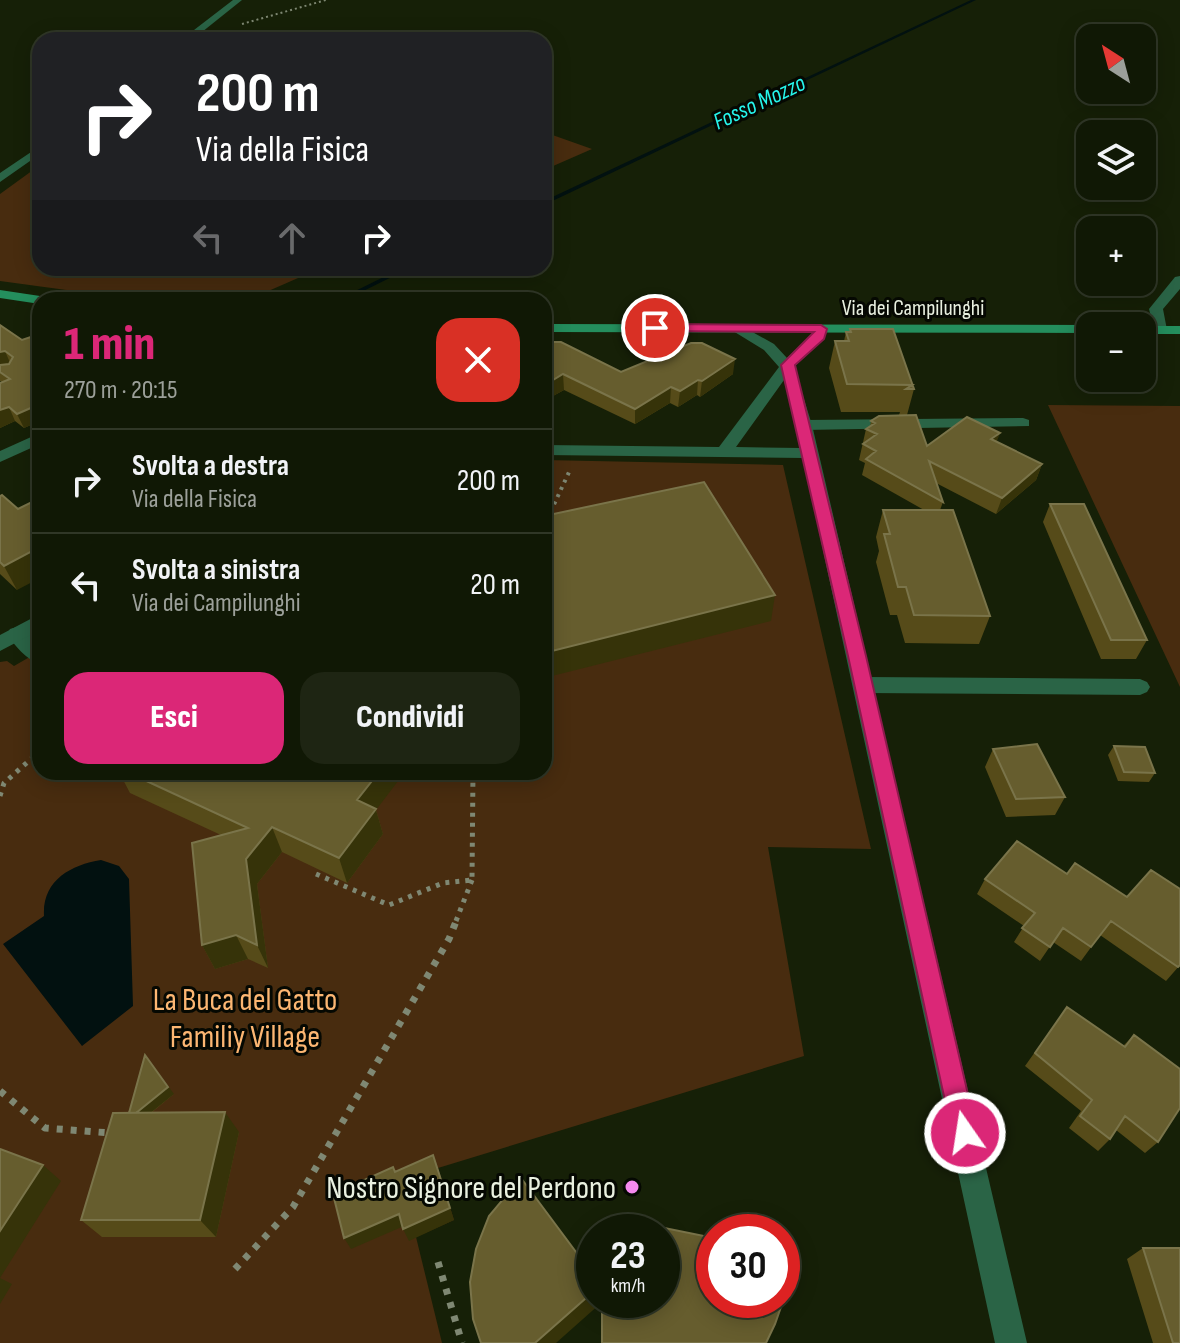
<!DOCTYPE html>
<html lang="it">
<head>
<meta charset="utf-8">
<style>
	:root { --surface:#101805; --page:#1e2513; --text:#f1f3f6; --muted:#9ca09a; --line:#303727; --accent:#db2777 }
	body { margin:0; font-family:"Sofia Sans Condensed",sans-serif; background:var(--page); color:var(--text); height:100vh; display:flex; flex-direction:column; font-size:30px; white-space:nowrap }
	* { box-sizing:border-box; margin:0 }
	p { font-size:26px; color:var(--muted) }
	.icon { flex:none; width:44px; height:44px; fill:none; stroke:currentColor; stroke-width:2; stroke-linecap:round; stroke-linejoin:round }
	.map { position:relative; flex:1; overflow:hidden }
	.panel { position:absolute; left:32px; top:292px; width:520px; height:488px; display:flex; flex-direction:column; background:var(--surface); border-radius:24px; box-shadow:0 4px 20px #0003,0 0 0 2px var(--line) }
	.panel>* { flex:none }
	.banner { position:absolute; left:32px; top:32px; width:520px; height:244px; border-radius:24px; box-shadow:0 4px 20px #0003,0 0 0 2px var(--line); background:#202124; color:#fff; overflow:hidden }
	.needle { width:52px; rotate:324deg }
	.tools { position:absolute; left:1076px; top:24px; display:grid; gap:16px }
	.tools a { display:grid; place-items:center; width:80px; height:80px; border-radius:16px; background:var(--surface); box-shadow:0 4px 20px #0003,0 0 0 2px var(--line); font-size:40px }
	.speed { position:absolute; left:576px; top:1214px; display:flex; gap:16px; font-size:40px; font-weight:700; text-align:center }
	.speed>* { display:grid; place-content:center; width:104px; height:104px; border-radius:50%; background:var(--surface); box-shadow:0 4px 20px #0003,0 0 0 2px var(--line); line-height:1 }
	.speed small { font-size:20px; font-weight:400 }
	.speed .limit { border:12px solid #d22; background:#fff; color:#111 }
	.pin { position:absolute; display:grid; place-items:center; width:68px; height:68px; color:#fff; margin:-34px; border:4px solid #fff; border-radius:50%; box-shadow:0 2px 8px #0007 }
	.me { position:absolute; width:88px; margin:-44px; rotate:347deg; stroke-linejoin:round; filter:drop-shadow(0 0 6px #0008) }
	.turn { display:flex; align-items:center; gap:28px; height:168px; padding:0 32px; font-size:36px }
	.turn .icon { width:104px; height:104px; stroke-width:2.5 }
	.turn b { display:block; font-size:56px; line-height:68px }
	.lanes { display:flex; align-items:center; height:76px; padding:0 32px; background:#0003; justify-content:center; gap:40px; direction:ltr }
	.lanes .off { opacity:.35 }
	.round { display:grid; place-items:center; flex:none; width:84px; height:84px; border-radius:24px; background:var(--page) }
	.headline { display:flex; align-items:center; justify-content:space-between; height:136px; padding:0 32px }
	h1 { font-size:48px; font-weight:800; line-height:60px; color:var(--accent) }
	.cta { display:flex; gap:16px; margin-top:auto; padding:16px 32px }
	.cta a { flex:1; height:92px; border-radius:24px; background:var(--accent); color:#fff; font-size:32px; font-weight:800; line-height:92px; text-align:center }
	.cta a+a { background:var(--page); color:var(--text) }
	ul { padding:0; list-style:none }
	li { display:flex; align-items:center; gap:24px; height:104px; padding:0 32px; border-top:2px solid var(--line) }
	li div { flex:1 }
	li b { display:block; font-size:30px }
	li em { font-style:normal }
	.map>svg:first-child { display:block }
	.green { fill:#482c0f }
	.water { fill:#021110 }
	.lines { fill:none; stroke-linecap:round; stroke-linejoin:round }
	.stream { fill:#021110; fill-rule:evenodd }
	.path-far3 { stroke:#7f8873; stroke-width:2; stroke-dasharray:2 3; stroke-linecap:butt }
	.path-far2 { stroke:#7f8873; stroke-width:4; stroke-dasharray:3 5; stroke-linecap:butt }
	.path-far1 { stroke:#7f8873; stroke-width:5; stroke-dasharray:4 6; stroke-linecap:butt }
	.path { stroke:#7f8873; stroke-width:7; stroke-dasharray:6 8; stroke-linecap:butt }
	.lane { fill:#2a6446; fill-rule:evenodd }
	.street { fill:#2a6446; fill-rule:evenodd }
	.secondary { fill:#248e5d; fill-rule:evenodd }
	.wall { fill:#564b19 }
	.shaded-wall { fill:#363309 }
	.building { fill:#665d2e; stroke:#7a744a; stroke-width:2 }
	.route { fill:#db2777; stroke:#8e194d; stroke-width:2 }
	.poi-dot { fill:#f589ee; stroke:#050802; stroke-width:3 }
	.labels { text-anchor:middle; stroke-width:6; stroke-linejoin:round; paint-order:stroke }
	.far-street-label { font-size:22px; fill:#e9f0e0; stroke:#050802 }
	.far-water-label { font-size:24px; font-style:italic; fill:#26f5ec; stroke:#050802 }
	.near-park-label { font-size:32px; fill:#fcb672; stroke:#050802 }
	.near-poi-label { font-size:32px; fill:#e9f0e0; stroke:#050802; text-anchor:end }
</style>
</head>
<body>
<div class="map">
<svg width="1180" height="1343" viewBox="0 0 1180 1343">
	<rect width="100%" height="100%" fill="#162007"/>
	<path class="green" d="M544 132 592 149 544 170Z
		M40 165V268H321L248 300H140L0 281V194Z
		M1048 405 1180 406V687Z
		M544 460 783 465 871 849 768 847 804 1056 438 1168 454 1220 416 1237 442 1343H0V662L7 661 14 666 40 651V772H544Z"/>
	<path class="water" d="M101 860 119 866 129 879 133 1006 82 1046 3 944 44 916C42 881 70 865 101 860Z"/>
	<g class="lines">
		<path class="stream" d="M971 0H976L544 205V201Z
			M402 268H410L345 300H337Z"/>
		<path class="path-far3" d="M242 24 326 0"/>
		<path class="path-far2" d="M544 526 570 470"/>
		<path class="path-far1" d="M0 796 4 783 40 751
			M316 874 389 905 443 883 472 880 473 772
			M456 921 472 880"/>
		<path class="path" d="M0 1091 45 1128 110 1133
			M438 1262 462 1343
			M235 1269 293 1207 449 939 457 919"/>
		<path class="lane" d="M1023 418 1029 420V426L804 430 796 425 804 420Z
			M40 433V444L0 462V451Z
			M17 627 24 629 40 645V664C27 660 14 645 7 634L10 629Z
			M864 677 1140 679 1147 682 1150 687 1147 692 1140 695 864 693 857 690 854 685 857 680Z"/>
		<path class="street" d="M233 0H242L192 40H181Z
			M40 146V154L0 182V173Z
			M1180 276V289L1163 309 1167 330 1160 334 1155 333 1149 309 1175 277Z
			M738 324 774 344 787 358 812 334 816 326 821 325 828 329 824 339 794 367 812 425 1027 1343H995L803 458 544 455V445L719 447 779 367 764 350 733 331V325ZM784 380 801 448 736 447Z
			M40 614V630L0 651V635Z"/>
		<path class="secondary" d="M0 290 40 296 47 300H40V304L0 298Z
			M544 324 1090 325 1095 326H1090V333L544 332Z
			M1141 326H1180V334H1142Z"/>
	</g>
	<path class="wall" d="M0 325 22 340 40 334V421L24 428 15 421 0 428 2 382 0 381Z
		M850 329H893L914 389 907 415 927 446 996 442 1042 464 1036 480 996 514 936 483 943 502 940 510 990 616 979 644 905 643 897 615H890L876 562 879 551 876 537 883 510H924L862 475 865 463 859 460 866 429 870 426 871 421 899 415 900 412H841L829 368 835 341H844L846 332H850Z
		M544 346 621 372 733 374 700 397 697 395 678 407 670 403 635 424 564 390 553 396 544 394Z
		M0 496 17 590 0 574Z
		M1050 504 1147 640 1136 659H1101L1043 522Z
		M1114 746 1155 773 1149 782 1118 781 1108 755Z
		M993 749 1065 797 1055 815 1006 817 985 767Z
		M119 772H127L376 810 383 834 347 883 282 852 257 884 268 968 248 959 215 969 202 945 221 835 130 793Z
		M1017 841 1180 965 1166 981 1100 935 1081 961 1053 942 1040 961 1014 942 1024 926 977 894 985 879Z
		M1067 1007 1123 1046 1134 1035 1158 1142 1145 1153 1116 1130 1110 1139 1098 1151 1069 1128 1081 1111 1025 1066Z
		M174 1094 151 1113 239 1132 216 1237H102L81 1220 129 1113Z
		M1143 1248 1180 1343H1153L1127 1259Z"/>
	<path class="shaded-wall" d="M5 351 11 365 0 367V352Z
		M735 359 733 374 700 397 702 381Z
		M563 374 564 390 553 396V380Z
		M698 380 697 395 678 407 680 391Z
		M671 387 670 403 635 424V409Z
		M40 404V421L24 428 17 414Z
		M9 407 15 421 0 428V410Z
		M1000 433 994 449 991 439Z
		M1042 464 1036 480 996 514 1002 498Z
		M40 547V578L17 590 4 566Z
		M775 595 771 621 544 678V653Z
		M379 772H405L376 810 383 834 347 883 339 858 357 800Z
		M272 827 282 852 257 884 268 968 257 945 246 859Z
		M236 935 248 959 215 969 202 945Z
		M145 1055 174 1094 133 1127Z
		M225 1112 239 1132 216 1237 200 1220Z
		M433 1155 454 1220 409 1241 403 1229Z
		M43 1165 61 1181 0 1278 12 1284 0 1304V1231Z
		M399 1214 404 1226 351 1249 344 1238Z
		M594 1291V1300H601V1303L556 1343H535Z"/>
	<path class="building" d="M0 325 22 340 40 334V404L17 414 9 407 0 410V383L10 379 0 372V365L9 364 13 357 5 351 0 352Z
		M850 329H893L914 389H906L912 385 847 384 835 341H849L846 332H851Z
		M551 342H561L621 372 691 343H702L735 359 702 381 698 380 680 391 671 387 635 409 563 374 553 380 544 379V346Z
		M916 415 927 446 967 417 1000 433 991 439 1042 464 1002 498 929 461 943 502 866 459 876 451 863 444 877 434 866 429 875 423 871 421 879 416Z
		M704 482 775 595 544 653V516Z
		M2 495 18 509 40 498V547L4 566 0 562V496Z
		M1050 504H1084L1147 640H1111Z
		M883 510H953L990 616 914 615 906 587H898L884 534H890Z
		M1037 744 1065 797 1016 799 993 749Z
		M1114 746 1145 747 1155 773 1124 772Z
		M127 772H379L357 800 376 809 339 858 272 827 246 859 257 945 236 935 202 945 192 843 248 828Z
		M1017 841 1067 874 1075 863 1127 897 1151 870 1180 889V965L1178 967 1111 921 1091 947 1063 928 1050 947 1022 928 1035 913 985 879Z
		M1067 1007 1125 1047 1134 1035 1180 1069V1108L1158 1142 1125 1116 1110 1139 1080 1116 1092 1100 1035 1053Z
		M145 1055 168 1087 136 1113H129Z
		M225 1112 200 1220H81L113 1113Z
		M0 1149 43 1165 0 1231Z
		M433 1155 450 1208 403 1229 399 1214 344 1238 333 1194 393 1167 395 1172Z
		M521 1178 579 1256 594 1242V1291L535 1343H481L473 1319 470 1282 476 1249 489 1216Z
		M625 1220 714 1238V1300H782V1251L795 1254 789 1284 775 1324 766 1343H602V1300H662V1232H605L613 1224Z
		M1143 1248H1180V1343H1173Z"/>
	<path class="route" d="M655 324 821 325 827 329 824 339 795 365 866 656 977 1133 974 1142 965 1146 956 1142 952 1133 848 656 781 365 814 332 650 331 648 328Z"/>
	<circle class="poi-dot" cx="632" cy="1187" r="8"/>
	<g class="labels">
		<g class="far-street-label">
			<text x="913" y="315">Via dei Campilunghi</text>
		</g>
		<g class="far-water-label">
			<text transform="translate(759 102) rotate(-25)" y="8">Fosso Mozzo</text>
		</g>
		<g class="near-park-label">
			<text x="245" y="1010">La Buca del Gatto<tspan x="245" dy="37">Familiy Village</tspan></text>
		</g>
		<g class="near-poi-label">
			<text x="616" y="1198">Nostro Signore del Perdono</text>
		</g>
	</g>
</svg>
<div class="tools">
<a><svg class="needle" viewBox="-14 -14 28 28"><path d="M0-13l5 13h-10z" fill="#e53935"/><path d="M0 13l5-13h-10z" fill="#9ca09a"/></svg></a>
<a><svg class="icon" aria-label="layers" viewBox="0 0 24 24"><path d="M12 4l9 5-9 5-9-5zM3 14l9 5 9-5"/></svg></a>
<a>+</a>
<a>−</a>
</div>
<div class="speed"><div>23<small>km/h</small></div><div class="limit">30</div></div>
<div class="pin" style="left:655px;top:328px;background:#d93025"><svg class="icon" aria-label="arrive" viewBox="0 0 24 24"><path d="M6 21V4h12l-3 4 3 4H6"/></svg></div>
<svg class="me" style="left:965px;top:1133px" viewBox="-20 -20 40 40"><circle r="17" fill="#db2777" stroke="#fff" stroke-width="3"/><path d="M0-11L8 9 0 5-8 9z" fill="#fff"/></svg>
<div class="banner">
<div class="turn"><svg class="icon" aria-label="right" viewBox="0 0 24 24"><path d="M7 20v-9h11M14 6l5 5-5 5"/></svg><div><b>200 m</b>Via della Fisica</div></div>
<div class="lanes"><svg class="icon off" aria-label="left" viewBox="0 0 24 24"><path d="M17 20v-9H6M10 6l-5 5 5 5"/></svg><svg class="icon off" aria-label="ahead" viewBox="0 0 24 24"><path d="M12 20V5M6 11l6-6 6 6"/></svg><svg class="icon" aria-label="right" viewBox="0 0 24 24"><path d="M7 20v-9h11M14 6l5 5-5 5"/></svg></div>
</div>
<section class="panel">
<div class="headline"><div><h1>1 min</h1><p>270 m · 20:15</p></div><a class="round" style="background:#d93025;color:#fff"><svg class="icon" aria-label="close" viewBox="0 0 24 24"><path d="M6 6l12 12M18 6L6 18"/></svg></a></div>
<ul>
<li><svg class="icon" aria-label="right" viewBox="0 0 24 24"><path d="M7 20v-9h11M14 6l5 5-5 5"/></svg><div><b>Svolta a destra</b><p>Via della Fisica</p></div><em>200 m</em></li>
<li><svg class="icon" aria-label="left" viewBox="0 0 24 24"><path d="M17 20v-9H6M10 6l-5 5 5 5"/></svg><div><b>Svolta a sinistra</b><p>Via dei Campilunghi</p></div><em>20 m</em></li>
</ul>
<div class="cta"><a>Esci</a><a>Condividi</a></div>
</section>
</div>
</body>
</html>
